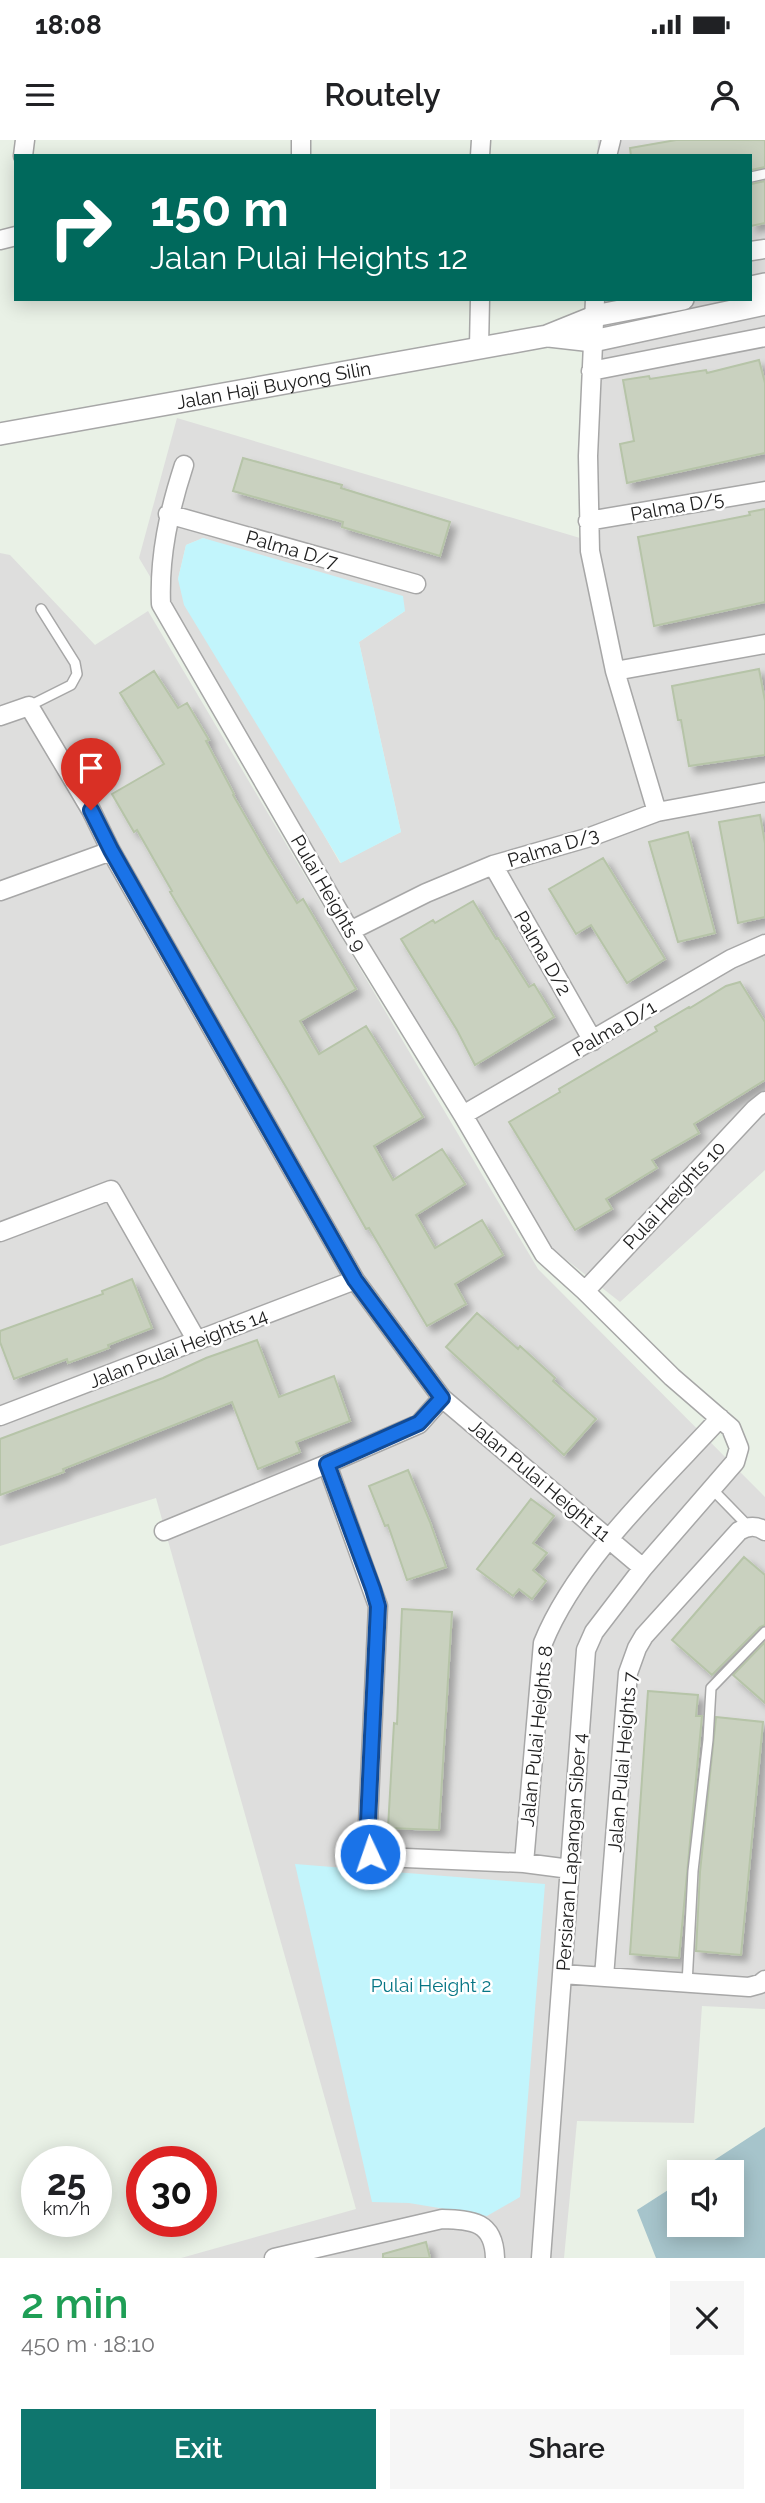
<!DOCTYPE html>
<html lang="en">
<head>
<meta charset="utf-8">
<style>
	:root { --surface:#fff; --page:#f6f6f6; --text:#202124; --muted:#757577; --accent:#0f766e }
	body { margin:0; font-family:Raleway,sans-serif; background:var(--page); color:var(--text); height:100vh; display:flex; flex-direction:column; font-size:26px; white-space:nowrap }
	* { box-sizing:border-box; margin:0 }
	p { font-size:23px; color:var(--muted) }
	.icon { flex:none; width:38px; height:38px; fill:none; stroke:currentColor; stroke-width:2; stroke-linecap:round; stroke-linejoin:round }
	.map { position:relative; height:2118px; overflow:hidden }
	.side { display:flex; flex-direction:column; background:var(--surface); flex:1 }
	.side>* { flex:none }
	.hud { position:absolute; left:14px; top:14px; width:738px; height:147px; border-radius:0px; box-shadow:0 4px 18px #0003; background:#00695c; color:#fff; overflow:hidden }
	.tools { position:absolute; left:667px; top:2020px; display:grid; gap:14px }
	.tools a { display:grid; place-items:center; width:77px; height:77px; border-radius:0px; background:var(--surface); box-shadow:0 4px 18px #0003; font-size:35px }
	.speed { position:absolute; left:21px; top:2006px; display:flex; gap:14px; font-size:35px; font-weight:700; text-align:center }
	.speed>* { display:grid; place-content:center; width:91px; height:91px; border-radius:50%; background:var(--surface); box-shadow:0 4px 18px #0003; line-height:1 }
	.speed small { font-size:18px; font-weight:400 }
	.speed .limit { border:10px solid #d22; background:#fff; color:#111 }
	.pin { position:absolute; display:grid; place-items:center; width:60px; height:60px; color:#fff; margin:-72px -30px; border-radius:50% 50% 50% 0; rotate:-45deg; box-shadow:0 0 7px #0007 }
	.pin .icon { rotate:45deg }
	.me { position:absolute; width:77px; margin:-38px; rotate:357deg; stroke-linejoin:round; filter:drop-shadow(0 0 5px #0008) }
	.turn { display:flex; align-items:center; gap:24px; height:147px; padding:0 21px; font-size:32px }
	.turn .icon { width:91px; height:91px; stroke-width:2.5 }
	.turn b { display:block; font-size:49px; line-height:60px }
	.round { display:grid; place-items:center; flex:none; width:74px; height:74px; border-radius:0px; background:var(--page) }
	.overview { display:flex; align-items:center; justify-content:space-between; height:119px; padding:0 21px }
	h1 { font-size:42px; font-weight:600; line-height:52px; color:#1e9e55 }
	.button { display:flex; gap:14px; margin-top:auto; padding:14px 21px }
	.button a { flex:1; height:80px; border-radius:0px; background:var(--accent); color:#fff; font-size:28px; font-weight:600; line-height:80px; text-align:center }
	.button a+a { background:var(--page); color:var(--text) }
	.status { display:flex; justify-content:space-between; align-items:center; height:49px; padding:0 35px; background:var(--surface); direction:ltr }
	.status svg { height:19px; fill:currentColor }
	header { display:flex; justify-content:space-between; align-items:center; height:91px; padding:0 21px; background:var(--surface); font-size:32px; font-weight:600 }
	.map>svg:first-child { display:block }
	.residential { fill:#dededd; fill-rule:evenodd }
	.cemetery { fill:#a6c4cb }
	.park { fill:#c2f5fc }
	.building { fill:#c9d1bf; stroke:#b6c4a8; stroke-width:2; filter:url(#shadow) }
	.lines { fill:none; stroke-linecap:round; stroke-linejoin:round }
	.service-casing { stroke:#a7a7a7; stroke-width:12 }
	.minor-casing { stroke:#a7a7a7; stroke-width:21 }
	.tertiary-casing { stroke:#a7a7a7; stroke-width:24 }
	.service { stroke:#fff; stroke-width:9 }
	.minor { stroke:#fff; stroke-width:18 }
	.tertiary { stroke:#fff; stroke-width:21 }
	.route-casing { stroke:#114b97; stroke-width:18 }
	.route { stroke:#1a73e8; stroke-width:12 }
	.labels { text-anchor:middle; stroke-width:5; stroke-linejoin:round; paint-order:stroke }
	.street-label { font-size:19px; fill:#202020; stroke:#fff }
	.park-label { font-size:19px; fill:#077685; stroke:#fff }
</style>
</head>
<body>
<div class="status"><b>18:08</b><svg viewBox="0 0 49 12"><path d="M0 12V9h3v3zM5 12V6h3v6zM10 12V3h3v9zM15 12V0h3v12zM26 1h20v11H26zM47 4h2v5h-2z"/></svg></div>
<header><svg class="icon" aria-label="menu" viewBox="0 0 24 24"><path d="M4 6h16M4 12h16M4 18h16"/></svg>Routely<svg class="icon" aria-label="person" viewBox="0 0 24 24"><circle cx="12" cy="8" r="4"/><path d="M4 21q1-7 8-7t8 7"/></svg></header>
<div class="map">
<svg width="765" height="2118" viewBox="0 0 765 2118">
	<defs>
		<filter id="shadow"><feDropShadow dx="6" dy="6" stdDeviation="3.5" flood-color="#0004"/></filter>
	</defs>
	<rect width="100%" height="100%" fill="#e9f1e6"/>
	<path class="residential" d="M598 0H765V1030L620 1162 549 1106 139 418 177 278 580 398 591 159H751V16H597ZM203 398 405 471 359 502 401 692 340 723 178 439 186 405Z
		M0 413 10 415 95 505 148 471 538 1129 765 1357V1869L702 1866 694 1983 577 1981 564 2118H181L356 2069 156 1358 0 1406Z"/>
	<path class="cemetery" d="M765 1987V2118H656L637 2070 679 2043V2084H732V2032H696Z"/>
	<path class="park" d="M203 398 403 456 405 471 359 502 401 692 341 723 184 465 178 439 186 405Z
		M295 1724 545 1744 520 2057 487 2076 409 2063 372 2062Z"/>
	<path class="building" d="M676 0H765V27L751 30V16H631L630 8Z
		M765 41V83L751 86V44Z
		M759 220 765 243V313L627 343 620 304 634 301 623 240 649 236 650 239 706 230 707 233Z
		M243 318 342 345 341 348 450 382 440 416 342 387 343 382 233 351Z
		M765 369V462L654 486 638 397 750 375 749 372Z
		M759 529 765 561V615L689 626 681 580H678L672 546Z
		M154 531 178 568 187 563 209 600 206 601 234 654 233 655 267 714 297 763 303 759 356 849 300 881 319 914 366 886 423 977 374 1006 393 1040 442 1009 465 1044 416 1075 435 1108 482 1080 503 1115 455 1144 466 1164 427 1186 369 1088 366 1089 286 947 170 752 172 751 137 690 134 692 112 654 164 624 120 553Z
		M760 675 765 703V777L738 783 719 682Z
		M688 692 715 793 678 802 649 702Z
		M603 718 665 819 627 843 591 785 576 794 549 749Z
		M473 761 496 799 498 798 529 847 534 844 554 877 475 925 457 890 401 799 433 780 435 783Z
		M740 842 765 882V940L694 984 699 993 652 1020 657 1028 606 1059 612 1069 575 1090 509 982 560 952 559 949 657 891 655 887 689 867 690 868 726 846Z
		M132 1139 152 1188 108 1205 109 1208 68 1223 67 1219 14 1239 0 1202V1191L103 1154 102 1151Z
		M477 1173 518 1209 520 1206 555 1238 553 1241 596 1279 564 1315 446 1207Z
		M257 1200 279 1257 334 1236 350 1281 296 1302 300 1312 258 1329 232 1262 63 1329 64 1332 0 1355V1299L163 1238 206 1218Z
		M408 1330 430 1382 446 1427 407 1440 388 1385 385 1386 369 1346Z
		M531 1359 554 1376 533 1403 547 1413 533 1430 546 1441 532 1459 519 1449 513 1456 477 1429Z
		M744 1417 765 1435V1485L760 1487 712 1535 672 1500Z
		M402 1469 452 1472 439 1690 388 1688 394 1583 397 1584Z
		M765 1502V1563L733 1535Z
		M648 1551 698 1555 696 1576H702L679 1818 630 1814Z
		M716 1577 763 1582 741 1815 696 1811 700 1732Z
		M426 2102 430 2118H383V2114Z"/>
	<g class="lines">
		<defs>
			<path id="service" d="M751 37 765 34
				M29 566 71 545 77 534 75 523 41 469
				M712 1349 748 1386
				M687 1844 693 1731 708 1600 711 1548 765 1492"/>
			<path id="minor" d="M23 16 25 0
				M301 16V0
				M480 16 481 0
				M607 16 611 0
				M0 100 16 96
				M751 111 765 109
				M595 159 588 316 590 411 615 531 657 672
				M479 207 480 159
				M591 231 765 197
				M184 325C169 371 159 416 161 464L350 791 463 975 544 1114 585 1151 672 1237 731 1288 739 1308 735 1322 643 1428 594 1492 586 1510 541 2118
				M168 374 416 444
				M588 381 765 351
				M615 531 765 504
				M0 576 29 566 91 670 111 711 355 1140 442 1258 643 1428
				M493 725 593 901
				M0 751 111 711
				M350 791 426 753 493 725 590 697 657 672 765 652
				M463 975 731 819 765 804
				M0 1092 111 1050 197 1201
				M585 1151 755 969 765 961
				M442 1258 419 1284 327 1324 378 1466 367 1704 370 1714 382 1717 524 1723 570 1729
				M0 1276 355 1140
				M164 1391 327 1324
				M524 1723 543 1503C576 1421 660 1343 720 1278
				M562 1834 749 1847 760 1844 765 1840
				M604 1837 628 1533 637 1508 644 1496 739 1391C748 1386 756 1385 765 1391
				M274 2118 442 2079C472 2080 494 2081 495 2118"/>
			<g id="tertiary">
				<path d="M751 147 765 144"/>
				<path d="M549 196 593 201 765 164"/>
				<path id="s1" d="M0 294 547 196 599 175 683 159"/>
			</g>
		</defs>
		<use href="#service" class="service-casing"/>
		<use href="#minor" class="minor-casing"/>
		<use href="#tertiary" class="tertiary-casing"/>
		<use href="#service" class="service"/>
		<use href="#minor" class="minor"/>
		<use href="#tertiary" class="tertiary"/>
	</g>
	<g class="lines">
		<defs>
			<path id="route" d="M91 670 111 710 355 1140 442 1258 419 1283 327 1324 373 1449 378 1466 367 1704 370 1714"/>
		</defs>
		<use href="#route" class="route-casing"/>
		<use href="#route" class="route"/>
	</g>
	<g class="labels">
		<g class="street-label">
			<text dy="7" stroke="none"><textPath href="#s1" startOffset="278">Jalan Haji Buyong Silin</textPath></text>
			<text transform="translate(677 366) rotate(-10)" y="7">Palma D/5</text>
			<text transform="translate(292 409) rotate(16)" y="7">Palma D/7</text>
			<text transform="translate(553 707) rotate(-17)" y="7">Palma D/3</text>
			<text transform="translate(329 753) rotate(60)" y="7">Pulai Heights 9</text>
			<text transform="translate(543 813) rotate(60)" y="7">Palma D/2</text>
			<text transform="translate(614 888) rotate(-30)" y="7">Palma D/1</text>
			<text transform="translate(674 1055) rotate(-47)" y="7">Pulai Heights 10</text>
			<text transform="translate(178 1208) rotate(-21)" y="7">Jalan Pulai Heights 14</text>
			<text transform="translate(540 1340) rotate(40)" y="7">Jalan Pulai Height 11</text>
			<text transform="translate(536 1596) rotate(-84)" y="7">Jalan Pulai Heights 8</text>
			<text transform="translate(622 1622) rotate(-85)" y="7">Jalan Pulai Heights 7</text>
			<text transform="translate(571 1712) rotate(-86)" y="7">Persiaran Lapangan Siber 4</text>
		</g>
		<g class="park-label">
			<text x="431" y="1852">Pulai Height 2</text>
		</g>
	</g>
</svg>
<div class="tools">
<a><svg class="icon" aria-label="sound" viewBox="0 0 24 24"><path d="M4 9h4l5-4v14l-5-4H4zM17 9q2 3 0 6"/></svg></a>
</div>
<div class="speed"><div>25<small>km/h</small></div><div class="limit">30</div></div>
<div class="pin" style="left:91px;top:670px;background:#d93025"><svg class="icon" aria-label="arrive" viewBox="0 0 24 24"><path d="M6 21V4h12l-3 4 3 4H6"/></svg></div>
<svg class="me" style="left:370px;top:1714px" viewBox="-20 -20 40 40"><circle r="17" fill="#1a73e8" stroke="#fff" stroke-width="3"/><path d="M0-11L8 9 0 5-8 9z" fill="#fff"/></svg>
<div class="hud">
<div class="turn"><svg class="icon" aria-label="right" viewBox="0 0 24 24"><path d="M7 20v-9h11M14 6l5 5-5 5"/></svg><div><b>150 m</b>Jalan Pulai Heights 12</div></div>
</div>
</div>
<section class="side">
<div class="overview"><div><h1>2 min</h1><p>450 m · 18:10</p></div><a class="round"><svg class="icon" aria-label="close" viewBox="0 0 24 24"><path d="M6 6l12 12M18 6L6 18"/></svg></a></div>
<div class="button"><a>Exit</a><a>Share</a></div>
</section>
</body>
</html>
